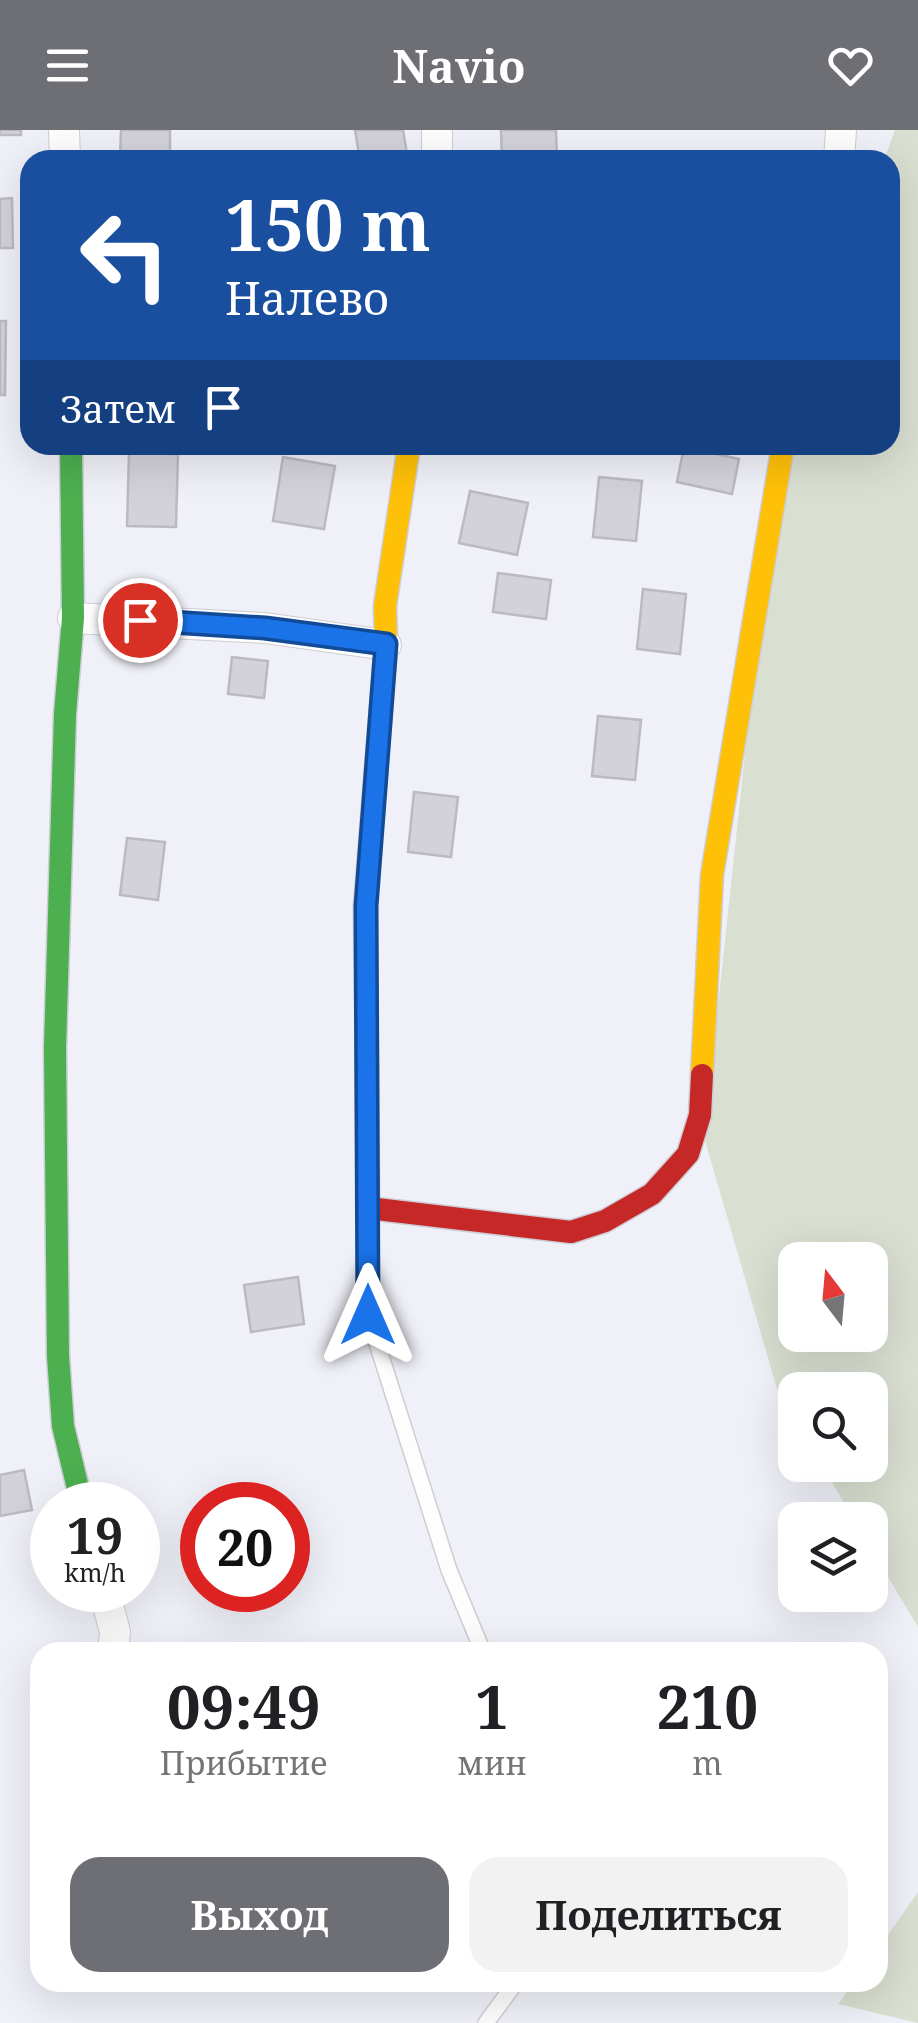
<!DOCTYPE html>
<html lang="ru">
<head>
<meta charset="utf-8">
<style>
	:root { --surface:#fff; --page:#f2f2f2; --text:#202124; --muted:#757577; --accent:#6e6e75 }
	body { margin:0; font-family:"Noto Serif",serif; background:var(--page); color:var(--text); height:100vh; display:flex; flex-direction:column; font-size:38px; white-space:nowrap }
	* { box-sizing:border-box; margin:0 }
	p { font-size:32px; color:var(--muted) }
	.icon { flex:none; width:55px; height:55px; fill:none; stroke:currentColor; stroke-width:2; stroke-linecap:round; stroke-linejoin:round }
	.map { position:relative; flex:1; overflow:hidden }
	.sheet { position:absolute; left:30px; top:1512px; width:858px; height:350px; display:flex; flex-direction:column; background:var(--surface); border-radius:30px; box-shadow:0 10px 40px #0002 }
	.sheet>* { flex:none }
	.hud { position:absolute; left:20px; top:20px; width:880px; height:305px; border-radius:30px; box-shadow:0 10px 40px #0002; background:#1a4fa0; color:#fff; overflow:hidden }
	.needle { width:65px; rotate:344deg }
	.controls { position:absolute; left:778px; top:1112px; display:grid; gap:20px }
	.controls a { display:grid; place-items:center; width:110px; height:110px; border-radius:20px; background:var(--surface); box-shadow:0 10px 40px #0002; font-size:50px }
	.speed { position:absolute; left:30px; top:1352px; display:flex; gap:20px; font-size:50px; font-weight:700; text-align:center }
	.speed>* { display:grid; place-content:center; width:130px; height:130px; border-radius:50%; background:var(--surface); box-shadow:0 10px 40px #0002; line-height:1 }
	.speed small { font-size:25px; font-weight:400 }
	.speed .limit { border:15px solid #d22; background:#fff; color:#111 }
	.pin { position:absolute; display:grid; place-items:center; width:85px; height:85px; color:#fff; margin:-42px; border:5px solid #fff; border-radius:50%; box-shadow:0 2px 10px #0007 }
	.me { position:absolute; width:110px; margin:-55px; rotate:0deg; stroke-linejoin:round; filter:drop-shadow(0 0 8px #0008) }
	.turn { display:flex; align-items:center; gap:35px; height:210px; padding:0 40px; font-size:45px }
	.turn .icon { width:130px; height:130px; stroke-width:2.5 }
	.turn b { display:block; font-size:70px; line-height:85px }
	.then { display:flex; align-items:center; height:95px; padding:0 40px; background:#0003; gap:20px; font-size:38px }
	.eta { display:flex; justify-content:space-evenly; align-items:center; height:170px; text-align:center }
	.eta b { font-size:60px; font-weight:700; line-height:70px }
	.action { display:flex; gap:20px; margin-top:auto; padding:20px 40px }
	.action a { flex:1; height:115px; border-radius:30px; background:var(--accent); color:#fff; font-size:40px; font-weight:700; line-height:115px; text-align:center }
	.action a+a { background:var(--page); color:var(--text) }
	header { display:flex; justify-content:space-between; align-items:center; height:130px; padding:0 40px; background:var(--accent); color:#fff; font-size:45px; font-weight:700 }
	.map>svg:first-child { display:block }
	.green { fill:#d9dfd1; fill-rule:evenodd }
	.building { fill:#d3d2d9; stroke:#bbbac0; stroke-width:2.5 }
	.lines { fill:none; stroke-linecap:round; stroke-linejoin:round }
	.lane-casing { stroke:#cdcdd3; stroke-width:18 }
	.street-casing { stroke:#cdcdd3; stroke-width:32 }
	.fast-casing { stroke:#cdcdd3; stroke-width:25 }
	.slow-casing { stroke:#cdcdd3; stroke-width:25 }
	.jam-casing { stroke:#cdcdd3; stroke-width:25 }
	.lane { stroke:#fdfdfe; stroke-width:15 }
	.street { stroke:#fdfdfe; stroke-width:30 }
	.fast { stroke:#4caf50; stroke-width:22 }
	.slow { stroke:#ffc107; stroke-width:22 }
	.jam { stroke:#c62828; stroke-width:22 }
	.route-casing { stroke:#114b97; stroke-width:25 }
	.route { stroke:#1a73e8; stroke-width:18 }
</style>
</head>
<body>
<header><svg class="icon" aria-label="menu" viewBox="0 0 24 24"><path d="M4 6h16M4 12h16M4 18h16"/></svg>Navio<svg class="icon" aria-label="heart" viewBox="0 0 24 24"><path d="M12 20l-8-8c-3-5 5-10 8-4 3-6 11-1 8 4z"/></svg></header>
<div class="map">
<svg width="918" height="1893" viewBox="0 0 918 1893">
	<rect width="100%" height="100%" fill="#f0f0f8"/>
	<path class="green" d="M895 0H918V1497L870 1417V1390H854L822 1335H870V1260H795V1290L777 1259 704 1007 748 595 788 315H890V30H884ZM795 1130H870V1205H795Z
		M918 1762V1893L838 1874 853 1853 878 1852V1819Z"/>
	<path class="building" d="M0 0H21V5H0Z
		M121 0H170V30H120Z
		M355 0H403L408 30H360Z
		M501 0H556L557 30H502Z
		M12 68 13 118H0V69Z
		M0 191H6L5 265H0Z
		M684 317 739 329 732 364 677 352Z
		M129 323 178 324 176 397 127 396Z
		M283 327 335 336 324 399 273 391Z
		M599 347 642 351 636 411 593 407Z
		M470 361 528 373 517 425 459 413Z
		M498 443 551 450 546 489 493 482Z
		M643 459 686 464 680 524 637 519Z
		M232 527 268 531 264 568 228 564Z
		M598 586 641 590 635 650 592 646Z
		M414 662 458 667 451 727 408 722Z
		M127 708 165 712 158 770 120 765Z
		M298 1147 304 1194 251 1202 244 1155Z
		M24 1340 32 1380 0 1386V1345Z"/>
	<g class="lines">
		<defs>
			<path id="lane" d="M368 1082V1185L449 1440 483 1522
				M486 1893 516 1852"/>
			<path id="street" d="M64 0 65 30
				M437 30V0
				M839 30 841 0
				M73 488 265 498 386 515
				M104 1460 115 1502 113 1522"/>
			<path id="fast" d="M71 315 73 488 65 584 55 918 58 1226 63 1296 82 1375"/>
			<path id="slow" d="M367 938 365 776 386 515 385 476 409 315
				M702 945 712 745 783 315"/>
			<path id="jam" d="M367 938 368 1078 571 1102 605 1091 652 1064 688 1024 700 985 702 945"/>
		</defs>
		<use href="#lane" class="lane-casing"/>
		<use href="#street" class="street-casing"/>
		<use href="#fast" class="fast-casing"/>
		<use href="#slow" class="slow-casing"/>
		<use href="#jam" class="jam-casing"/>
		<use href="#lane" class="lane"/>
		<use href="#street" class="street"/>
		<use href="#fast" class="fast"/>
		<use href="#slow" class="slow"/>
		<use href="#jam" class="jam"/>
	</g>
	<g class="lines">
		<defs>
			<path id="route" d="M140 490 265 498 386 514 366 776 368 1185"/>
		</defs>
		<use href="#route" class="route-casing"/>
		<use href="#route" class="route"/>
	</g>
</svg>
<div class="controls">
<a><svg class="needle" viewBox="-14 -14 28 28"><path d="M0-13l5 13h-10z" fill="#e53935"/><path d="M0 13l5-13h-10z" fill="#757577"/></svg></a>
<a><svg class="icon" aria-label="search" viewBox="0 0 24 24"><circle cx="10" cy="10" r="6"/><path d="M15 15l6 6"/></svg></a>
<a><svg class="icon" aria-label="layers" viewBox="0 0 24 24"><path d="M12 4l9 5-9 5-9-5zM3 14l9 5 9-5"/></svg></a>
</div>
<div class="speed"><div>19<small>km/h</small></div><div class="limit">20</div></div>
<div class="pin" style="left:140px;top:490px;background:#d93025"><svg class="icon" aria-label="arrive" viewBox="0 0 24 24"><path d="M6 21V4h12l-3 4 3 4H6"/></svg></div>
<svg class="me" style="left:368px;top:1185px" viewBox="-20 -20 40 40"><path d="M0-17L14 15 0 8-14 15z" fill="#1a73e8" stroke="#fff" stroke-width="4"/></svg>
<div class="hud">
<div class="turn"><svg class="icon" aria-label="left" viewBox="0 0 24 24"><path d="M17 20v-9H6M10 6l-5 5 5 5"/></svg><div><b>150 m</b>Налево</div></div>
<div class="then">Затем<svg class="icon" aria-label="arrive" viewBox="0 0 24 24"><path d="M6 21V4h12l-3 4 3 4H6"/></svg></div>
</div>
<section class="sheet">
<div class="eta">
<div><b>09:49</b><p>Прибытие</p></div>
<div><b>1</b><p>мин</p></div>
<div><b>210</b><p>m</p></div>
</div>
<div class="action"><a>Выход</a><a>Поделиться</a></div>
</section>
</div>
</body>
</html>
